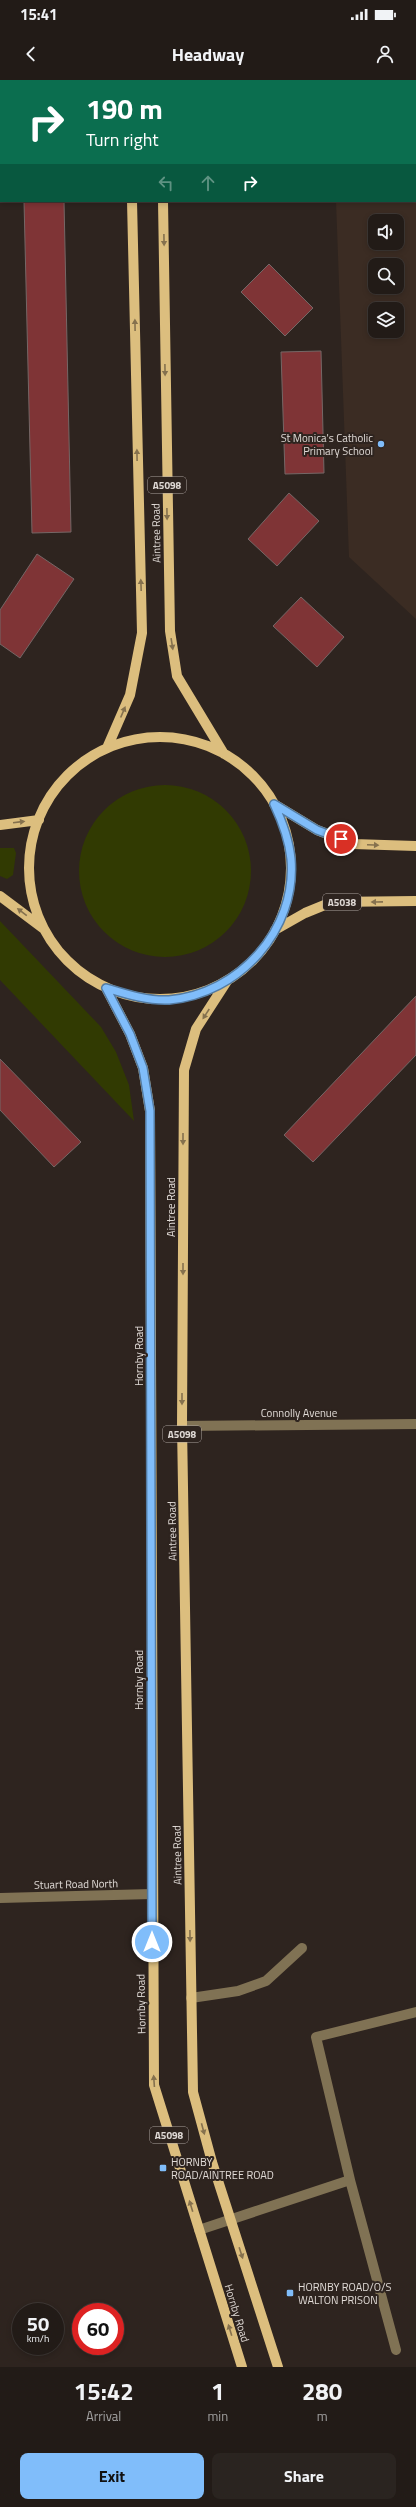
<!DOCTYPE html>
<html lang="en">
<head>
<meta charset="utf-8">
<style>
	:root { --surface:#221b17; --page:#2a2420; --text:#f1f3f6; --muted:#a2a1a1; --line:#3f3936; --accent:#80bdfa }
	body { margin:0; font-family:"Titillium Web",sans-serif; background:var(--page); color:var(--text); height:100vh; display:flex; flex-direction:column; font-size:15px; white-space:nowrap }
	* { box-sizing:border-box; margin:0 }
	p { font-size:13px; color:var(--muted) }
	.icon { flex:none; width:22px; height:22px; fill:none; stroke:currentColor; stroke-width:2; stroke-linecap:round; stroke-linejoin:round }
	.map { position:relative; height:2287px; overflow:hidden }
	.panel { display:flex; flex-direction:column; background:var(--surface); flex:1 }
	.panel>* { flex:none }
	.banner { position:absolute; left:0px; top:0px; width:416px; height:122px; box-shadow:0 2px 6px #0003,0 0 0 1px var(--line); background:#0b6e4f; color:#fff; overflow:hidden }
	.tools { position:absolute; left:368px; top:134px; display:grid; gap:8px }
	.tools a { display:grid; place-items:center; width:36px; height:36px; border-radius:8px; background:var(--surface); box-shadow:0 2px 6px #0003,0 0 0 1px var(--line); font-size:20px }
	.speed { position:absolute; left:12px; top:2223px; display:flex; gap:8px; font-size:20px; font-weight:700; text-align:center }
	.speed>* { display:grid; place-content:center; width:52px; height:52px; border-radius:50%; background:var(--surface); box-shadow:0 2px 6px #0003,0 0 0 1px var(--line); line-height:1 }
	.speed small { font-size:10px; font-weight:400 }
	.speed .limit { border:6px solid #d22; background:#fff; color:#111 }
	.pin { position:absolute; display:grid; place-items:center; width:34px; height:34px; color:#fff; margin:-17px; border:2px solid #fff; border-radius:50%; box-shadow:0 1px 4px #0007 }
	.me { position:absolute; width:44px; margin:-22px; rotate:0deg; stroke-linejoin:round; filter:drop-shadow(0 0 3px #0008) }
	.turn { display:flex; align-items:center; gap:14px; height:84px; padding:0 20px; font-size:18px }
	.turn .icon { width:52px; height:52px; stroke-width:2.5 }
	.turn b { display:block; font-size:28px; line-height:34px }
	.lanes { display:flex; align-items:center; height:38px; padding:0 20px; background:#0003; justify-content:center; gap:20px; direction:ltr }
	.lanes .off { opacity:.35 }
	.eta { display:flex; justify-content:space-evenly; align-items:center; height:68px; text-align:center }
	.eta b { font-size:24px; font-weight:700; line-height:28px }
	.button { display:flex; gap:8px; margin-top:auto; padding:8px 20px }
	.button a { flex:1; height:46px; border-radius:8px; background:var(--accent); color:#111; font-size:16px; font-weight:700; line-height:46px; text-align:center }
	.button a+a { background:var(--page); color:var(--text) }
	.status { display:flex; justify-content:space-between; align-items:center; height:28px; padding:0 20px; background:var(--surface); direction:ltr }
	.status svg { height:11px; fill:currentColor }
	header { display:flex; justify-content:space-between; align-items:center; height:52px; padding:0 20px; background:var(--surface); font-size:18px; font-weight:700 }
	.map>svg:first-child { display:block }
	.built { fill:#3b2c23; fill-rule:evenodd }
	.green { fill:#313a02 }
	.building { fill:#7f3436; stroke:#756766 }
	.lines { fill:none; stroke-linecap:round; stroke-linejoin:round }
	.minor { stroke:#807254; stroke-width:10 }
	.major { stroke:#dcbe7e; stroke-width:10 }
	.oneway { fill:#85714e }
	.route-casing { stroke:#537ba2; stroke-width:10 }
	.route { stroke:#80bdfa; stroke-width:7 }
	.poi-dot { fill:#80bdfa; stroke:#2e241f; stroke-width:1.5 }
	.labels { text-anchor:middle; stroke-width:4; stroke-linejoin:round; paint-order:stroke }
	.shield { fill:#2e241f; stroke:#aba39f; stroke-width:1 }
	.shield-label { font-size:10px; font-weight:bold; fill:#e0dad6 }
	.poi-label { font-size:11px; fill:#e0dad6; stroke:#2e241f; text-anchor:start }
	.street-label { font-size:11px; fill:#e0dad6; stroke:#2e241f }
</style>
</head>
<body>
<div class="status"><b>15:41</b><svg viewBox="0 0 49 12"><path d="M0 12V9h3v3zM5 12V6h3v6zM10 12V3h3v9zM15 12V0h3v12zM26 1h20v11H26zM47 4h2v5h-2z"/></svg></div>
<header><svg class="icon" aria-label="back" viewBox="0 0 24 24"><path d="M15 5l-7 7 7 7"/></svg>Headway<svg class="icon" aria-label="person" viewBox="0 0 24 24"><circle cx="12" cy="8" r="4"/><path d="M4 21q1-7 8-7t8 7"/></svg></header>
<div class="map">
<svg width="416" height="2287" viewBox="0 0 416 2287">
	<rect width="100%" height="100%" fill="#2e241f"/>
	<path class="built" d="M415 100H416V539L349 477 336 121H415ZM375 141H397V163H375ZM375 185H397V207H375ZM375 229H397V251H375Z"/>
	<path class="green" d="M79 791a86 86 0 1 1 172 0a86 86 0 1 1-172 0Z
		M0 768H14L16 773 13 795 7 799 0 796Z
		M0 841 101 947 116 972 129 1005 134 1041 0 900Z"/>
	<path class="building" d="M24 121H64L71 452 32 453Z
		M269 184 313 228 285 256 241 212Z
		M321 271 324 393 285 394 281 272Z
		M289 413 319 441 277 486 248 459Z
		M37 474 74 499 20 578 0 564V530Z
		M301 517 344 557 317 587 273 546Z
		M416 916V975L313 1082 284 1055Z
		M0 979 81 1062 54 1087 0 1030Z"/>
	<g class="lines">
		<path class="minor" d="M323 0V1
			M415 80H416
			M182 1346 416 1344
			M0 1818 152 1814
			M191 1918 238 1911 266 1901 302 1868
			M350 2100 396 2270
			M199 2150 350 2100 316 1957 416 1932"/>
		<path class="major" d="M130 0V1
			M162 0V1
			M163 121 170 551 177 596 224 674
			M29 788a131 131 0 1 1 262 0a131 131 0 1 1-262 0Z
			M107 668 130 615 142 553 132 121
			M274 724 317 750 353 764 416 766
			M0 745 39 740
			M0 816 44 849
			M275 850 305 833 332 822 416 821
			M227 901 196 949 184 990 182 1346 193 2012 212 2082 278 2287
			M106 908 130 954 143 988 150 1031 154 2005 242 2287"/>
	</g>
	<defs><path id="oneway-solid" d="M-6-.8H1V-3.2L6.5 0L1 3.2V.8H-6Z"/></defs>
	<g class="oneway">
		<use href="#oneway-solid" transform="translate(164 160) rotate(89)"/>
		<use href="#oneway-solid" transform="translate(135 245) rotate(-91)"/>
		<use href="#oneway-solid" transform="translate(165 290) rotate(89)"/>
		<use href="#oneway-solid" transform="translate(137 375) rotate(-91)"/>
		<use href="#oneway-solid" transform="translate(167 434) rotate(89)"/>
		<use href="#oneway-solid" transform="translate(141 505) rotate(-92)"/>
		<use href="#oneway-solid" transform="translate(172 564) rotate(81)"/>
		<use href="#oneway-solid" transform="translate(123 632) rotate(-67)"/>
		<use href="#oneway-solid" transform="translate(19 742) rotate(-7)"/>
		<use href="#oneway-solid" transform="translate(373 765) rotate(2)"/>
		<use href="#oneway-solid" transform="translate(377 822) rotate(179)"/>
		<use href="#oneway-solid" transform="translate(22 832) rotate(-143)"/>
		<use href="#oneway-solid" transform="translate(206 934) rotate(123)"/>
		<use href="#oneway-solid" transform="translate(183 1059) rotate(90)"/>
		<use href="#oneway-solid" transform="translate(183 1189) rotate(90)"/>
		<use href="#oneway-solid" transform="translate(182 1319) rotate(90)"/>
		<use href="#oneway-solid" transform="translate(190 1856) rotate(89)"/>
		<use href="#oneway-solid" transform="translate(154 2001) rotate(-94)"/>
		<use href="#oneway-solid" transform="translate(203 2049) rotate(75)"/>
		<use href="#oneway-solid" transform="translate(191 2126) rotate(-107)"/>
		<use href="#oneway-solid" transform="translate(241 2173) rotate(72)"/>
		<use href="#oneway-solid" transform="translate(230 2250) rotate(-107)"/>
	</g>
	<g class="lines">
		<defs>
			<path id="route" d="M152 1862 150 1031 143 988 130 954 106 908C126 914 147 921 169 920 239 914 297 850 291 779 289 759 282 741 274 724L317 750 341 759"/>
		</defs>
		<use href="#route" class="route-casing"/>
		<use href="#route" class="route"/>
	</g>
	<g class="poi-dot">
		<circle cx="381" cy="364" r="4"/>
		<rect x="159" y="2084" width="8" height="8" rx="2"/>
		<rect x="286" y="2209" width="8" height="8" rx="2"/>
	</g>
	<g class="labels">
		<g class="shield">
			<rect x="148" y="397" width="38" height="16" rx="3"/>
			<rect x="323" y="814" width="38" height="16" rx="3"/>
			<rect x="163" y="1346" width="38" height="16" rx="3"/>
			<rect x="150" y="2047" width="38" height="16" rx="3"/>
		</g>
		<g class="shield-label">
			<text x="167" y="409">A5098</text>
			<text x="342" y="826">A5038</text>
			<text x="182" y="1358">A5098</text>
			<text x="169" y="2059">A5098</text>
		</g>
		<g class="poi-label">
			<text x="373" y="362" text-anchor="end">St Monica's Catholic<tspan x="373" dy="13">Primary School</tspan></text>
			<text x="171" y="2086">HORNBY<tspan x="171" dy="13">ROAD/AINTREE ROAD</tspan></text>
			<text x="298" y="2211">HORNBY ROAD/O/S<tspan x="298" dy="13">WALTON PRISON</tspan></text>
		</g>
		<g class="street-label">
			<text transform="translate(156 453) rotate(-91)" y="4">Aintree Road</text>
			<text transform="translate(171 1127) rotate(-90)" y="4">Aintree Road</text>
			<text transform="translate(139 1276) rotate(-90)" y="4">Hornby Road</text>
			<text x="299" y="1337">Connolly Avenue</text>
			<text transform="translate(172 1451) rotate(-91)" y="4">Aintree Road</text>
			<text transform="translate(139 1600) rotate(-90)" y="4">Hornby Road</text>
			<text transform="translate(177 1775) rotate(-91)" y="4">Aintree Road</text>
			<text transform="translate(76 1804) rotate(-1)" y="4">Stuart Road North</text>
			<text transform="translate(141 1924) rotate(-91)" y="4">Hornby Road</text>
			<text transform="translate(237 2233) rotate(73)" y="4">Hornby Road</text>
		</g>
	</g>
</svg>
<div class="tools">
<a><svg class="icon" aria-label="sound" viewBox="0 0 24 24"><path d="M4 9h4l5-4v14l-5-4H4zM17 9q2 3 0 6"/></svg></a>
<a><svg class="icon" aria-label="search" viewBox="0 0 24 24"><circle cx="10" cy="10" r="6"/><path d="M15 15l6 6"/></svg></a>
<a><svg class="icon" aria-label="layers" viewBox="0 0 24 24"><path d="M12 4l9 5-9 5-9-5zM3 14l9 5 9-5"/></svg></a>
</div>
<div class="speed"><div>50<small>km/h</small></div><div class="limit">60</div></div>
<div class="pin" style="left:341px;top:759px;background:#d93025"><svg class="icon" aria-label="arrive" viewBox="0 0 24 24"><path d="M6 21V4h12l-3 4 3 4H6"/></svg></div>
<svg class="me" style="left:152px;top:1862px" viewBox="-20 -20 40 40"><circle r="17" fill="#80bdfa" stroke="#fff" stroke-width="3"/><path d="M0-11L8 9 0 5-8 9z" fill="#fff"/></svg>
<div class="banner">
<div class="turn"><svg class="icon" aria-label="right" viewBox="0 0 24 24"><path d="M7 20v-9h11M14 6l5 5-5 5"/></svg><div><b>190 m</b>Turn right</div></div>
<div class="lanes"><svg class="icon off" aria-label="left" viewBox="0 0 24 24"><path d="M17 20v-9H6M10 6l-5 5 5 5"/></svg><svg class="icon off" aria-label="ahead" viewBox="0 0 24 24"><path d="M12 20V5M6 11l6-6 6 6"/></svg><svg class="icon" aria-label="right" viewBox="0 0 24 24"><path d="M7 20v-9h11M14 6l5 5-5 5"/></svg></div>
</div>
</div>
<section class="panel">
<div class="eta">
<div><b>15:42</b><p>Arrival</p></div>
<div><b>1</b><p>min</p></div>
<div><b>280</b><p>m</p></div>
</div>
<div class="button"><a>Exit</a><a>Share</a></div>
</section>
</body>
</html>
